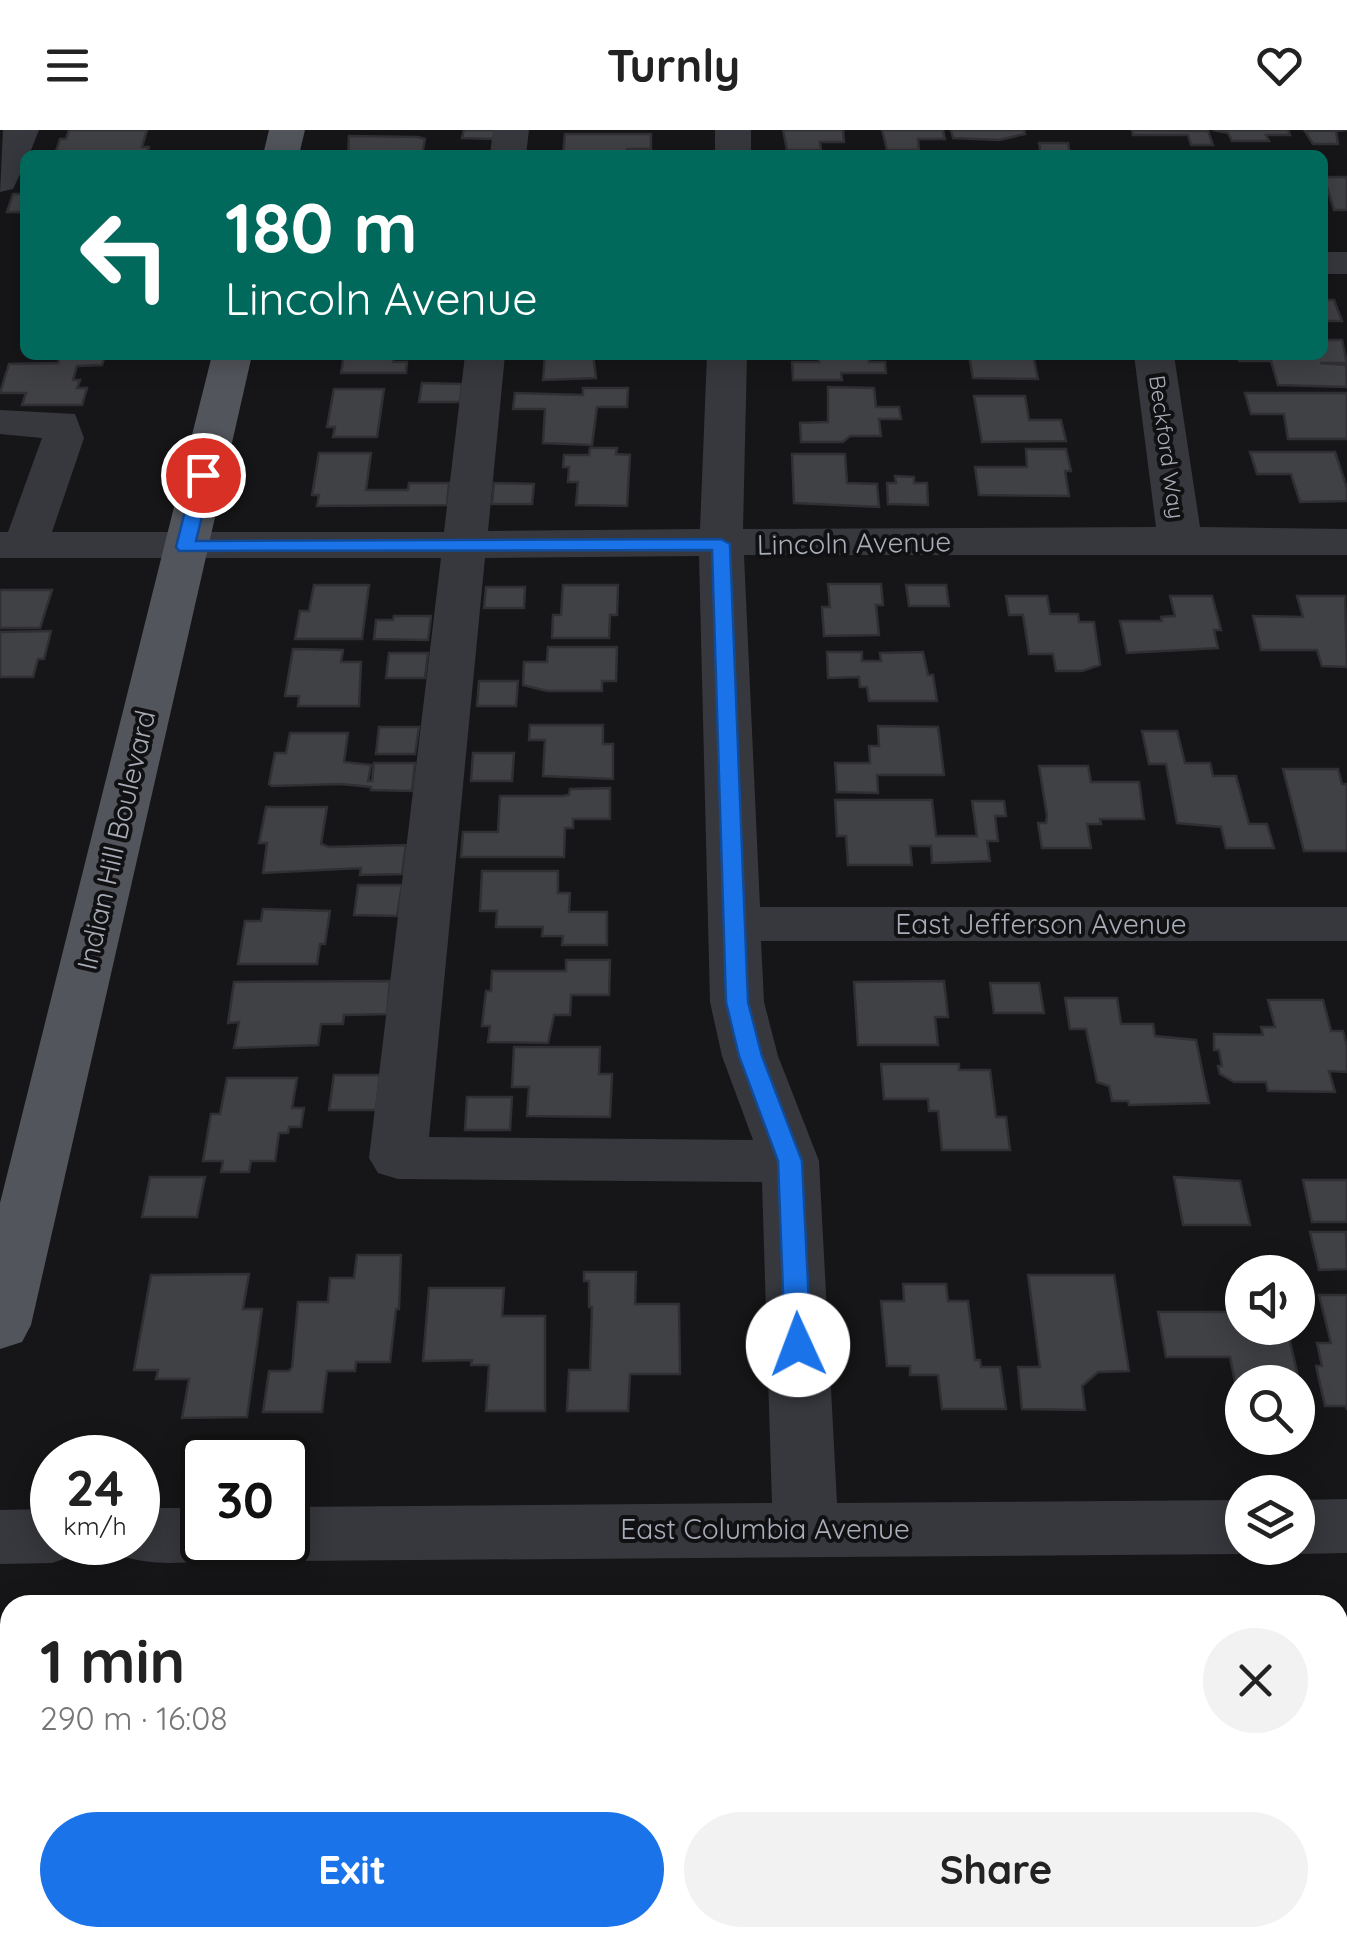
<!DOCTYPE html>
<html lang="en">
<head>
<meta charset="utf-8">
<style>
	:root { --surface:#fff; --page:#f2f2f2; --text:#222; --muted:#767676; --accent:#1a73e8 }
	body { margin:0; font-family:Quicksand,sans-serif; background:var(--page); color:var(--text); height:100vh; display:flex; flex-direction:column; font-size:38px; white-space:nowrap }
	* { box-sizing:border-box; margin:0 }
	p { font-size:32px; color:var(--muted) }
	.icon { flex:none; width:55px; height:55px; fill:none; stroke:currentColor; stroke-width:2; stroke-linecap:round; stroke-linejoin:round }
	.map { position:relative; flex:1; overflow:hidden }
	.panel { position:absolute; left:0px; top:1465px; width:1348px; height:352px; display:flex; flex-direction:column; background:var(--surface); border-radius:30px 30px 0 0; box-shadow:0 5px 25px #0003 }
	.panel>* { flex:none }
	.top-card { position:absolute; left:20px; top:20px; width:1308px; height:210px; border-radius:15px; box-shadow:0 5px 25px #0003; background:#00695c; color:#fff; overflow:hidden }
	.fabs { position:absolute; left:1225px; top:1125px; display:grid; gap:20px }
	.fabs a { display:grid; place-items:center; width:90px; height:90px; border-radius:50%; background:var(--surface); box-shadow:0 5px 25px #0003; font-size:50px }
	.speed { position:absolute; left:30px; top:1305px; display:flex; gap:20px; font-size:50px; font-weight:700; text-align:center }
	.speed>* { display:grid; place-content:center; width:130px; height:130px; border-radius:50%; background:var(--surface); box-shadow:0 5px 25px #0003; line-height:1 }
	.speed small { font-size:25px; font-weight:400 }
	.speed .limit { border:5px solid #111; border-radius:15px; background:#fff; color:#111 }
	.pin { position:absolute; display:grid; place-items:center; width:85px; height:85px; color:#fff; margin:-42px; border:5px solid #fff; border-radius:50%; box-shadow:0 2px 10px #0007 }
	.me { position:absolute; width:110px; margin:-55px; rotate:358deg; stroke-linejoin:round; filter:drop-shadow(0 0 8px #0008) }
	.turn { display:flex; align-items:center; gap:35px; height:210px; padding:0 40px; font-size:45px }
	.turn .icon { width:130px; height:130px; stroke-width:2.5 }
	.turn b { display:block; font-size:70px; line-height:85px }
	.round { display:grid; place-items:center; flex:none; width:105px; height:105px; border-radius:52px; background:var(--page) }
	.head { display:flex; align-items:center; justify-content:space-between; height:170px; padding:0 40px }
	h1 { font-size:60px; font-weight:700; line-height:75px }
	.action { display:flex; gap:20px; margin-top:auto; padding:20px 40px }
	.action a { flex:1; height:115px; border-radius:60px; background:var(--accent); color:#fff; font-size:40px; font-weight:700; line-height:115px; text-align:center }
	.action a+a { background:var(--page); color:var(--text) }
	header { display:flex; justify-content:space-between; align-items:center; height:130px; padding:0 40px; background:var(--surface); font-size:45px; font-weight:700 }
	.map>svg:first-child { display:block }
	.building { fill:#404145; stroke:#303034; stroke-width:2.5 }
	.lines { fill:none; stroke-linecap:round; stroke-linejoin:round }
	.minor { fill:#37383d; fill-rule:evenodd }
	.major { fill:#53555c; fill-rule:evenodd }
	.route { fill:#1a73e8; stroke:#114b97; stroke-width:2.5 }
	.labels { text-anchor:middle; stroke-width:8; stroke-linejoin:round; paint-order:stroke }
	.far-street-label { font-size:22px; fill:#a8adb8; stroke:#111113 }
	.street-label { font-size:28px; fill:#a8adb8; stroke:#111113 }
</style>
</head>
<body>
<header><svg class="icon" aria-label="menu" viewBox="0 0 24 24"><path d="M4 6h16M4 12h16M4 18h16"/></svg>Turnly<svg class="icon" aria-label="heart" viewBox="0 0 24 24"><path d="M12 20l-8-8c-3-5 5-10 8-4 3-6 11-1 8 4z"/></svg></header>
<div class="map">
<svg width="1347" height="1817" viewBox="0 0 1347 1817">
	<rect width="100%" height="100%" fill="#161618"/>
	<path class="building" d="M69 0H147L142 17H149L146 25 55 24 60 9H66Z
		M464 0H495L494 9 462 8Z
		M783 0H843L844 12H820L821 20H787Z
		M882 0H943L945 9H918L919 20H887Z
		M951 0H1024L1025 4 999 10 953 8Z
		M1132 0 1208 1 1213 15H1191L1188 5H1133Z
		M1213 0H1288L1290 5H1266L1269 11H1232L1228 3Z
		M1347 0 1336 1 1338 14H1313L1305 1Z
		M565 4H651V19H627V25H563Z
		M349 6 418 7 425 9 422 25H348Z
		M1039 13H1068L1070 25H1041Z
		M1324 47H1347V80H1334Z
		M13 64H25V82H7Z
		M1322 170H1334L1342 191H1322Z
		M1322 210H1342L1347 233H1320L1346 235 1347 257 1278 255 1271 231H1239L1237 225H1322Z
		M60 225H105L102 235 77 236 73 250H80L77 258H87L82 275H22L26 263H0L9 234 58 233Z
		M344 225H394L393 232H407L406 243H341Z
		M545 225H593L596 248 543 250Z
		M818 225H868L869 232H885L886 243H841L842 250H793L792 232H819Z
		M969 225H1033L1038 249 973 248Z
		M422 253 462 254 460 272H419Z
		M828 257 874 258 876 277H899L901 289H879L881 306H850L843 312H801L800 293 828 292Z
		M583 258H628L627 277H597L592 315 543 313 545 279H513L515 263 583 265Z
		M334 259H384L377 307H333L335 297H327Z
		M1245 263H1347V309H1288L1284 284H1251Z
		M974 266H1025L1029 290H1061L1066 311 982 312Z
		M590 318H617L616 324 630 325 627 376 576 375 578 352H568L569 337H563L564 325H589Z
		M1026 319H1066L1071 341H1065L1069 366 979 365 975 337H1027Z
		M1250 322H1335L1347 358V371L1300 372 1291 344H1257Z
		M319 323H371L366 360H408L409 353H449L447 375 317 376 319 365H312Z
		M792 324H845L847 353 877 354 879 377 794 373Z
		M895 346 914 347V353H927L928 375 888 374 887 353H896Z
		M494 353 534 354 532 374H492Z
		M828 454H881L883 475H876L879 505 824 506 822 477H830Z
		M314 455H369L362 509H295L300 481H309Z
		M563 455H618L617 485H610L609 508H552L553 485H561Z
		M906 455H946L949 476H909Z
		M486 457H525L524 478H484Z
		M0 460H52L40 498H0Z
		M1006 466H1047L1050 484H1078L1079 492H1094L1100 535 1082 541H1056L1053 524H1029L1023 485H1009Z
		M1170 466H1212L1221 500H1214L1218 518 1127 523 1120 491H1162L1161 487 1175 486Z
		M1297 466H1345L1347 537 1322 536 1317 520H1261L1253 486 1303 487Z
		M394 486H431L428 510 374 509 376 490H393Z
		M51 501 44 529H38L33 547H0V502Z
		M548 517H617L616 551H602V561H547L523 555 524 532H547Z
		M293 519 343 520 341 532H361L359 576H298L299 566H285Z
		M827 522H862V531H881L880 523 923 522 928 545H933L937 571H869L867 557H860L859 547 828 548Z
		M389 523H428L425 548H386Z
		M479 551H518L516 576H477Z
		M530 595H603V614H613V649L543 646 545 610H529Z
		M878 596 938 597 944 645H877L878 663 837 662 835 633H870L869 616H879Z
		M379 597H419L415 624H376Z
		M1142 601H1177L1185 633H1210L1213 646H1236L1249 694H1267L1274 718H1226L1221 697 1177 693 1166 634H1149Z
		M290 603H348L344 632 371 635 368 651H372L374 633H415L412 661 371 660V657L341 654 272 656 269 654 275 623H286Z
		M473 623H514L512 651H471Z
		M1039 636H1088L1091 652H1139L1144 689H1100L1101 694H1087L1091 718H1042L1038 693H1046L1047 686Z
		M1283 639H1338L1342 654H1347V721H1304Z
		M610 658V689H573V698H565L564 727H461L463 702H498L500 666H562L569 665 570 659Z
		M835 670H932L936 706H977L972 671H1004L1006 686H995L998 711H987L990 731 932 733 931 716H910L912 735H848L846 706H837Z
		M266 677H327L321 714 329 717 406 715 402 744 360 745 361 738 263 743 267 713H259Z
		M482 741H558V763H570L569 782H607V815H562L563 806H542L543 797H496L497 781H480Z
		M358 755H402L397 786 354 785Z
		M263 779 330 781 325 814H320L317 834H238L245 791H261Z
		M566 830H610L609 865H571L570 885H554L548 913 488 912 490 896H482L486 861H491L492 841H566Z
		M390 851 387 884 344 885 343 894H321L318 915 234 918 239 892 228 893 234 852Z
		M944 851 948 887H935L938 915H858L854 852Z
		M990 853H1039L1044 883H994Z
		M1065 868H1117L1121 894H1153L1155 906 1196 910 1209 973 1129 975 1128 971H1112L1109 956 1097 952 1086 899H1070Z
		M1268 870H1323L1331 901H1343L1347 916V942L1329 941 1335 962 1268 961 1266 952H1234L1220 944 1218 936H1222L1219 920H1214V904L1263 905 1261 897H1275Z
		M514 917H600L599 944H612L610 987 527 986 529 957H512Z
		M881 934H959V940H990L996 987H1006L1010 1020H942L938 981H929L928 969H884Z
		M334 945H380L376 980H329Z
		M227 948H297L292 978H304L301 997H289L288 1003H279L275 1031H251L249 1042H221L223 1031H203L211 984H220Z
		M467 967H512L510 1000H465Z
		M150 1047H205L197 1087H142Z
		M1174 1047 1240 1051 1250 1095H1183Z
		M1303 1050H1347V1092H1312Z
		M1310 1102H1346L1347 1139 1319 1140Z
		M357 1125H401L399 1179H396L390 1232H356L355 1241H327L322 1282H263L269 1241H289L292 1237 298 1172H328L330 1148H354Z
		M584 1142H636L635 1174H679L680 1244H630L628 1281H567L569 1240H590L592 1177H589V1151H584Z
		M249 1144 243 1179H262L247 1287 182 1288 189 1249H156L158 1240H134L151 1145Z
		M1028 1145H1114L1129 1241 1098 1242 1082 1256 1085 1280 1022 1279 1018 1237H1040Z
		M903 1154H946L948 1171H968L975 1230H980L981 1237H1000L1006 1279H942L938 1245H910V1236H887L881 1171H904Z
		M429 1158H504L502 1186H545V1281H486L489 1235H471L472 1230 423 1231Z
		M1319 1165H1347V1280L1346 1276H1325L1316 1236H1322L1317 1213H1331Z
		M1158 1182H1242V1198H1287L1306 1282H1298V1252H1242L1241 1282 1230 1227H1166Z
		M1338 1516H1347V1685H1338V1557H1341Z"/>
	<g class="lines">
		<path class="minor" d="M3 0H39L29 25H25V34L13 59 0 62Z
			M493 0H529L526 25H490Z
			M715 0H751V25H715Z
			M1322 122H1347V144H1322Z
			M465 225H505L488 401 700 399 707 225H747L743 399 1156 397 1134 225H1174L1200 397 1347 399V425H744L760 777H1347V811H761L764 872 778 926 819 1031 837 1373 1242 1370V1418H1262L1242 1424 288 1431 265 1423 259 1412H288V1377L772 1373 762 1052 398 1049 378 1043 369 1028 441 428H0V402H8L42 308 0 304V280L75 284 84 308 52 402H444ZM699 426 710 872 722 926 753 1010 429 1007 485 428Z
			M1347 1369V1423L1298 1424 1278 1418H1298V1370Z
			M138 1378H202V1412H231L225 1424C190 1436 150 1436 115 1424L109 1412H138Z
			M52 1379V1412H82L75 1425 52 1433 0 1434V1380Z
			M1338 1774H1347V1817H0V1778H10V1808H1338Z"/>
		<path class="major" d="M269 0H305L299 25H263Z
			M212 225H252L31 1195 22 1212 0 1219V1073Z"/>
	</g>
	<path class="route" d="M203 340 212 345 196 411 721 409 730 414 748 872 762 926 802 1031 811 1215 807 1222H789L785 1215 778 1031 739 926 726 872 712 420 179 421 176 417 194 345Z"/>
	<g class="labels">
		<g class="far-street-label">
			<text transform="translate(1167 317) rotate(82)" y="8">Beckford Way</text>
		</g>
		<g class="street-label">
			<text transform="translate(854 413) rotate(-1)" y="10">Lincoln Avenue</text>
			<text transform="translate(116 710) rotate(-77)" y="10">Indian Hill Boulevard</text>
			<text x="1041" y="804">East Jefferson Avenue</text>
			<text x="765" y="1409">East Columbia Avenue</text>
		</g>
	</g>
</svg>
<div class="fabs">
<a><svg class="icon" aria-label="sound" viewBox="0 0 24 24"><path d="M4 9h4l5-4v14l-5-4H4zM17 9q2 3 0 6"/></svg></a>
<a><svg class="icon" aria-label="search" viewBox="0 0 24 24"><circle cx="10" cy="10" r="6"/><path d="M15 15l6 6"/></svg></a>
<a><svg class="icon" aria-label="layers" viewBox="0 0 24 24"><path d="M12 4l9 5-9 5-9-5zM3 14l9 5 9-5"/></svg></a>
</div>
<div class="speed"><div>24<small>km/h</small></div><div class="limit">30</div></div>
<div class="pin" style="left:203px;top:345px;background:#d93025"><svg class="icon" aria-label="arrive" viewBox="0 0 24 24"><path d="M6 21V4h12l-3 4 3 4H6"/></svg></div>
<svg class="me" style="left:798px;top:1215px" viewBox="-20 -20 40 40"><circle r="19" fill="#fff"/><path d="M0-13L10 11 0 6-10 11z" fill="#1a73e8"/></svg>
<div class="top-card">
<div class="turn"><svg class="icon" aria-label="left" viewBox="0 0 24 24"><path d="M17 20v-9H6M10 6l-5 5 5 5"/></svg><div><b>180 m</b>Lincoln Avenue</div></div>
</div>
<section class="panel">
<div class="head"><div><h1>1 min</h1><p>290 m · 16:08</p></div><a class="round"><svg class="icon" aria-label="close" viewBox="0 0 24 24"><path d="M6 6l12 12M18 6L6 18"/></svg></a></div>
<div class="action"><a>Exit</a><a>Share</a></div>
</section>
</div>
</body>
</html>
